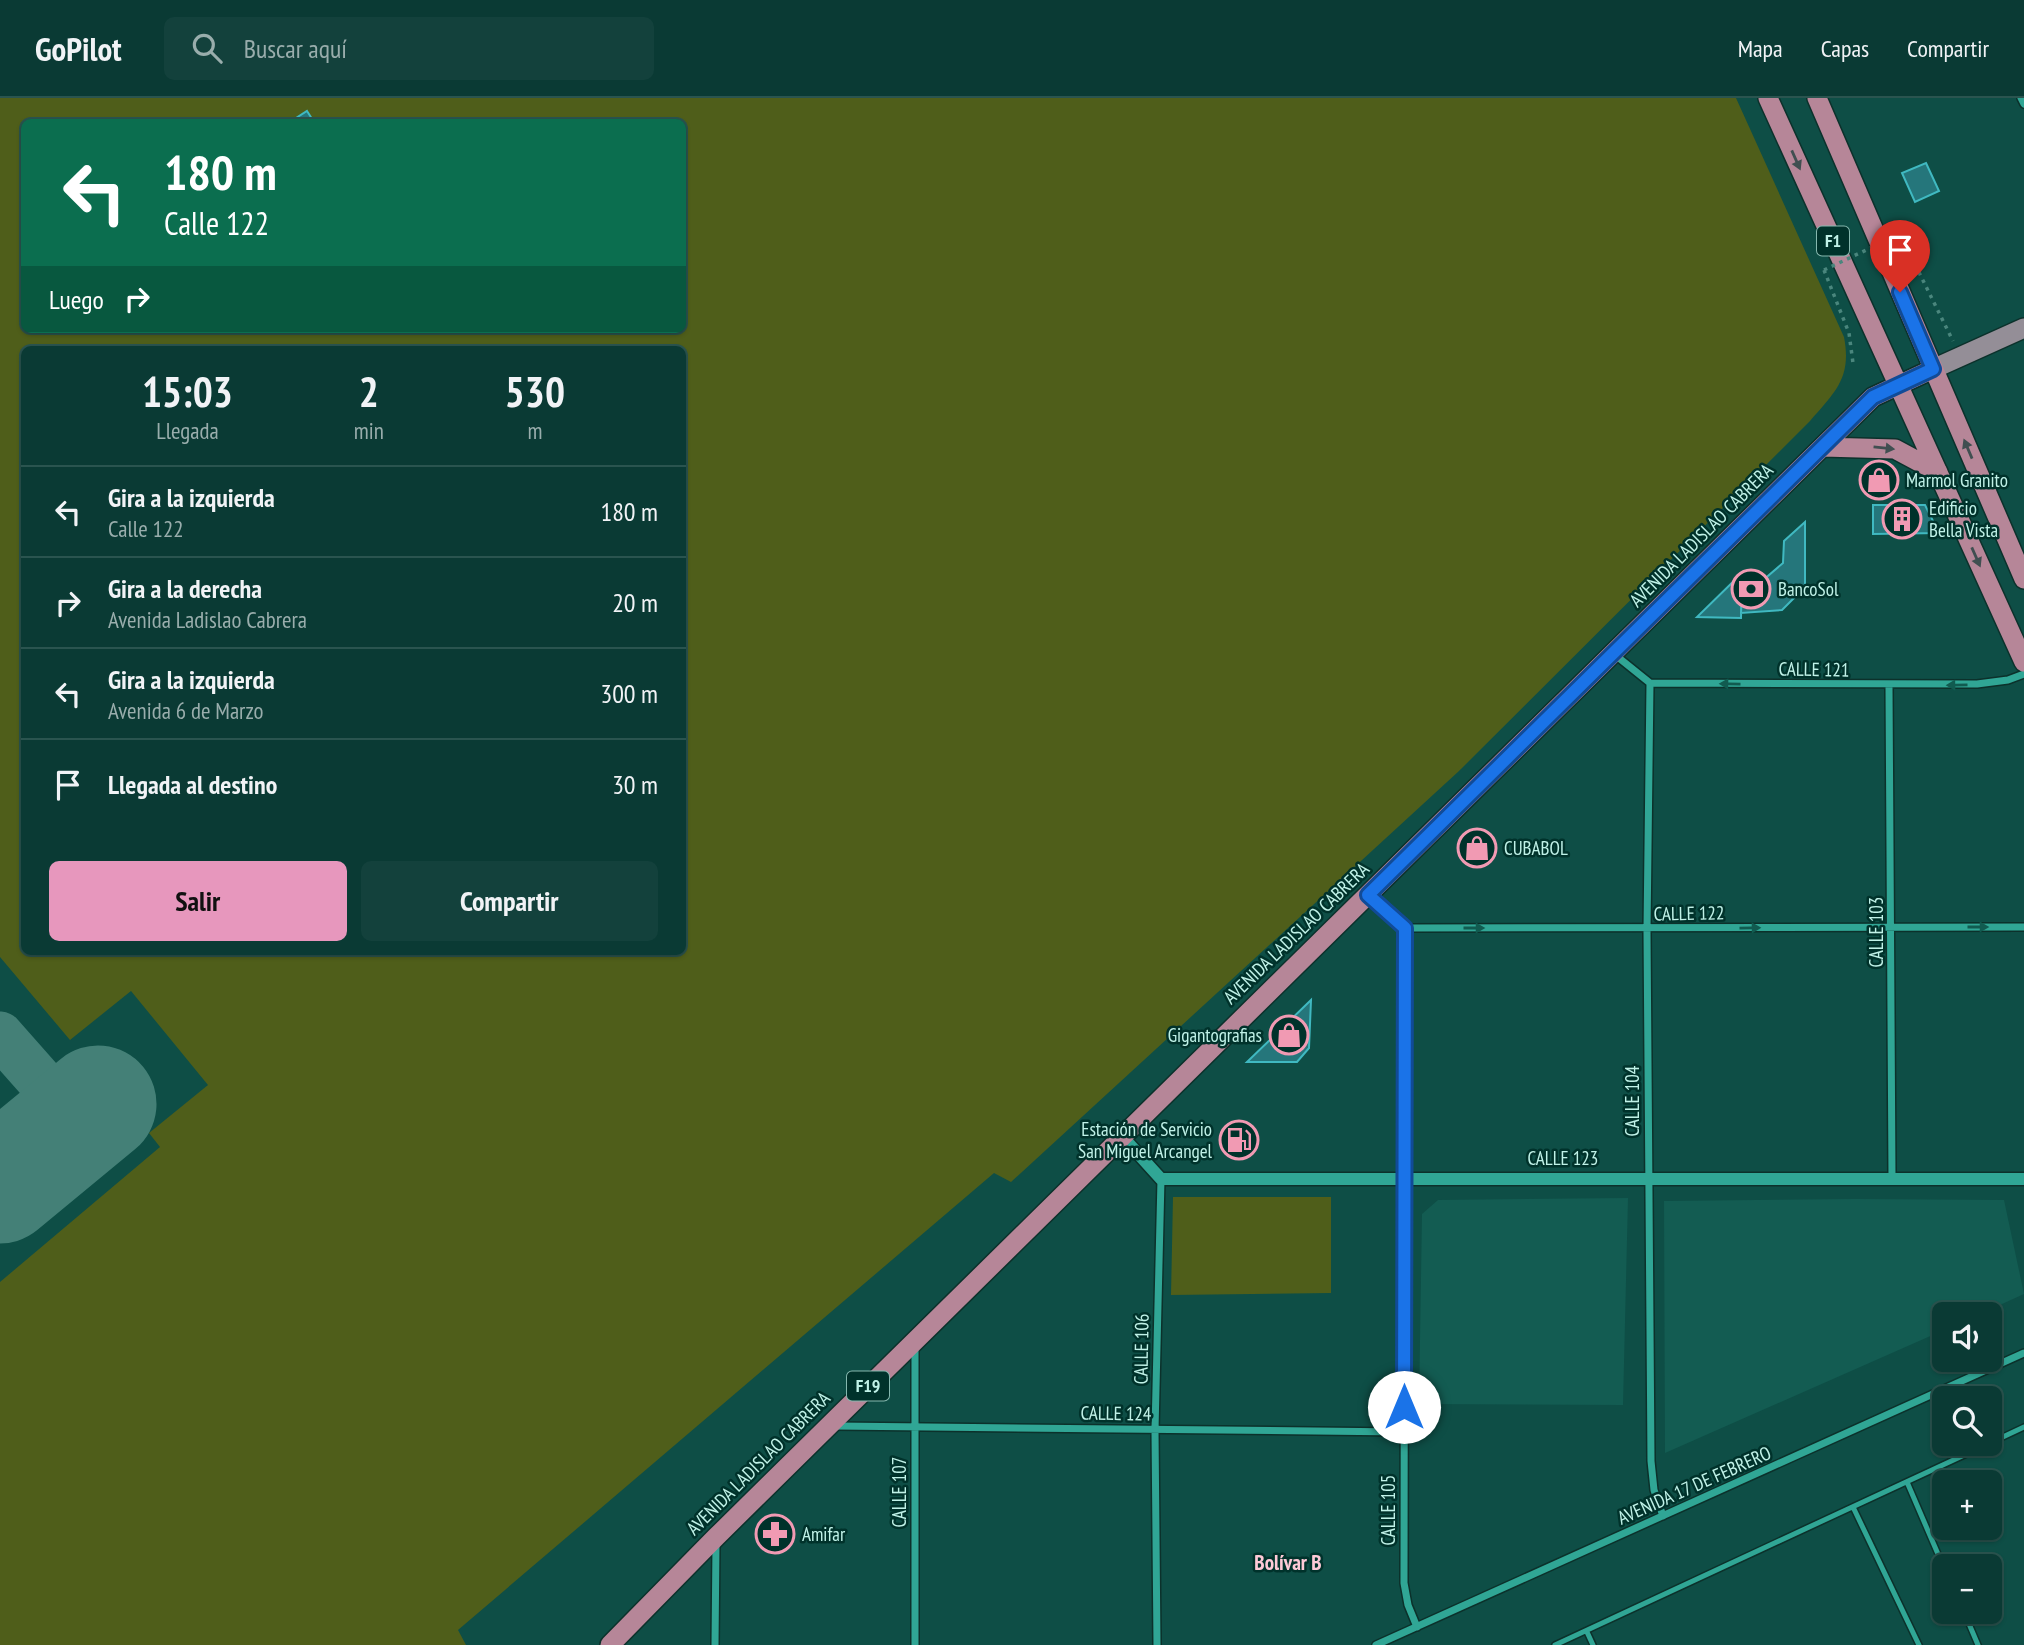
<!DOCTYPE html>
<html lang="es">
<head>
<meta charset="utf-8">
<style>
	:root { --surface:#0a3a34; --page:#13413c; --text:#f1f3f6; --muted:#99adac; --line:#2a544f; --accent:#e797bd }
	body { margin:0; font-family:"PT Sans Narrow",sans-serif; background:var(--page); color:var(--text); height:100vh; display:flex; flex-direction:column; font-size:26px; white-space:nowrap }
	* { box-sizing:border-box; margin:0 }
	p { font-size:23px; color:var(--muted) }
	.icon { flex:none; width:38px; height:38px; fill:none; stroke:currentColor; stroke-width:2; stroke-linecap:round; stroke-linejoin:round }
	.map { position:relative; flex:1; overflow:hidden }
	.side { position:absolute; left:21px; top:248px; width:665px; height:609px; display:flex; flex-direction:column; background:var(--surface); border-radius:10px; box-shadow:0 2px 5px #0004,0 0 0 2px var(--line) }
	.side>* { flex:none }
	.banner { position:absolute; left:21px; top:21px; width:665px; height:214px; border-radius:10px; box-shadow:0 2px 5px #0004,0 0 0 2px var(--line); background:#0b6e4f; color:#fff; overflow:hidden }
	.fabs { position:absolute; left:1932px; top:1204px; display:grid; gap:14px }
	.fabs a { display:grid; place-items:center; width:70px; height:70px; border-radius:10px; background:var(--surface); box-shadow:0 2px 5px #0004,0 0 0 2px var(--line); font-size:35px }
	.pin { position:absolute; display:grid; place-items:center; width:60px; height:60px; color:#fff; margin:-72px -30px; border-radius:50% 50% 50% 0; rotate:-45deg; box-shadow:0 0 7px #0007 }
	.pin .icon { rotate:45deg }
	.me { position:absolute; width:77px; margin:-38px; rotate:0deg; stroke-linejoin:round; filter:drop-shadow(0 0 5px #0008) }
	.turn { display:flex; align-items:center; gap:24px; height:147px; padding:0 28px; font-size:32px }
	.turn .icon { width:91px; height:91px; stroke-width:2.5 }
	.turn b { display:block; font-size:49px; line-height:60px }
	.then { display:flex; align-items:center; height:66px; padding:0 28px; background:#0003; gap:14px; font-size:26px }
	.eta { display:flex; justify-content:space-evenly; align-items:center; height:119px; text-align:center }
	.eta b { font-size:42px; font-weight:600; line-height:49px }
	.button { display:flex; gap:14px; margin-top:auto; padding:14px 28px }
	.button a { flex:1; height:80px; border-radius:10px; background:var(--accent); color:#111; font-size:28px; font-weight:600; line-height:80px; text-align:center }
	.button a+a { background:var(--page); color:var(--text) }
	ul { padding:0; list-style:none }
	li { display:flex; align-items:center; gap:21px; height:91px; padding:0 28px; border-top:2px solid var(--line) }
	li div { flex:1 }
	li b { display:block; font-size:26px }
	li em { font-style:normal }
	header { display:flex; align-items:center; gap:42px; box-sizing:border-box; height:98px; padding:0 35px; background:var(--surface); border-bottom:2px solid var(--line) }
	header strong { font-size:33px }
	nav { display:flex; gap:38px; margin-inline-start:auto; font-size:24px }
	.search { width:490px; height:63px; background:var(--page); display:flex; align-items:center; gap:18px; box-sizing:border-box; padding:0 24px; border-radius:10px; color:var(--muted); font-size:26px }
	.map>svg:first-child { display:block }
	.built { fill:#135c52 }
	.green { fill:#4f5e1a; fill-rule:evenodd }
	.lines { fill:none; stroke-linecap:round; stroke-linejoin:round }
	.taxiway { stroke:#448077; stroke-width:47 }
	.runway { stroke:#448077; stroke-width:117 }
	.building { fill:#25767b; stroke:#40b9c1; stroke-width:2 }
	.service-casing { stroke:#0c312b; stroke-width:8 }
	.minor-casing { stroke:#0c312b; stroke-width:10 }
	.tertiary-casing { stroke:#0c312b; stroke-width:15 }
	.primary-casing { stroke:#0c312b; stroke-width:22 }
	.trunk-casing { stroke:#0c312b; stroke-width:22 }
	.path { stroke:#4a867d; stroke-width:3.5; stroke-dasharray:3.5 5; stroke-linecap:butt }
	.service { stroke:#30a695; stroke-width:5 }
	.minor { stroke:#30a695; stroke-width:7 }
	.tertiary { stroke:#30a695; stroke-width:12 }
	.primary { stroke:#948e97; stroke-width:19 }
	.trunk { stroke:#b68698; stroke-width:19 }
	.path-bridge { stroke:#4a867d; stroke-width:3.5; stroke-dasharray:3.5 5; stroke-linecap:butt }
	.oneway { fill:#404f51 }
	.oneway2 { fill:#115b50 }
	.route-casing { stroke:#114b97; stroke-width:18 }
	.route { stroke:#1a73e8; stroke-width:12 }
	.labels { text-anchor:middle; stroke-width:5; stroke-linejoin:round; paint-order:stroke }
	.shield { fill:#00322b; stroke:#86b8af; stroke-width:2 }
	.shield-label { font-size:18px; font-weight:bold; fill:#c0f2e8 }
	.poi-label { font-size:19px; fill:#c0f2e8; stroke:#00322b; text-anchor:start }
	.street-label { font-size:19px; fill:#c0f2e8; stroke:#00322b }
	.neighbourhood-label { font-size:21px; font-weight:bold; fill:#fdcad7; stroke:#00322b }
</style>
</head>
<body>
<header>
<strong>GoPilot</strong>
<div class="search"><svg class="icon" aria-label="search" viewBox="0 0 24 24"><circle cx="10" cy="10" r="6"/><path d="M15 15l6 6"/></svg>Buscar aquí</div>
<nav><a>Mapa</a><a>Capas</a><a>Compartir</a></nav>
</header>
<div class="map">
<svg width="2024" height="1547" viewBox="0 0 2024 1547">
	<rect width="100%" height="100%" fill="#0e4e46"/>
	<path class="built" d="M1628 1100 1623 1307 1419 1306 1422 1116 1438 1102Z
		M1855 1101 2004 1102 2024 1196 1980 1216H1944V1232L1665 1355 1664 1103Z"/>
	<path class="green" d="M0 0H1736L1844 239C1852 280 1835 294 1810 323L1459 673 1011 1084 994 1075 458 1532 466 1547H0V1184L160 1049 149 1035 208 987 131 893 70 942 0 859ZM307 14 314 24H682V231H24V24H290ZM24 252H682V854H24Z
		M1173 1099H1331V1195L1171 1197Z"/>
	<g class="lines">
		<path class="taxiway" d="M0 937 76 1023"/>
		<path class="runway" d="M0 1087 98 1006"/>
	</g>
	<path class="building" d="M307 13 314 24H290Z
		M1926 65 1939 93 1915 104 1902 75Z
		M1873 407H1925L1939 435 1873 436Z
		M1805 424V489L1782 512 1741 515 1742 485 1762 483 1783 465 1784 443Z
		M1742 475 1741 520 1697 519Z
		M1311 902 1309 950 1297 964H1247Z"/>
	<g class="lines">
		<defs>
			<path id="service" d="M1990 1345 2024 1329
				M1907 1384 1944 1470
				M1853 1409 1919 1547
				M1964 1514 1978 1547
				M1587 1534 1593 1547
				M1555 1547 1988 1346"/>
			<path id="minor" d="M2021 0 2024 6
				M1614 556 1650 585 1977 586 2008 582 2024 576
				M1650 585 1647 832 1651 1363 1654 1392 1663 1418
				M1889 588 1892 1080
				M1368 797 1405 830 2024 829
				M1405 830 1404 1485 1408 1507 1417 1529
				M915 1247V1547
				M836 1328 1404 1334
				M715 1547 716 1446
				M1157 1547 1155 1332 1161 1081
				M1376 1547 2024 1255"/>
			<path id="tertiary" d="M1122 1038 1161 1081H2024"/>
			<path id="primary" d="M1933 271 2024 230"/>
			<path id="trunk" d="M1768 0 2024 564
				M1817 0 2024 481
				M1823 349 1895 351 1938 374
				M610 1547 716 1439 1873 299 1933 271"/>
		</defs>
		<use href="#service" class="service-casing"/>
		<use href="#minor" class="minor-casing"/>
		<use href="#tertiary" class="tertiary-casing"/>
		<use href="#primary" class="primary-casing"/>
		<use href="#trunk" class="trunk-casing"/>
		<path class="path" d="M1900 136 1953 243
			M1824 172 1849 235 1853 265"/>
		<use href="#service" class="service"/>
		<use href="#minor" class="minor"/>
		<use href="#tertiary" class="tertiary"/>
		<use href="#primary" class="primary"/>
		<use href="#trunk" class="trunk"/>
		<path class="path-bridge" d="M1824 172 1900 136"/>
	</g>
	<defs><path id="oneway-solid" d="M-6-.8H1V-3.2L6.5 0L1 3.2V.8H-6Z" transform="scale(1.75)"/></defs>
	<g class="oneway">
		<use href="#oneway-solid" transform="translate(1796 62) rotate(66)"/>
		<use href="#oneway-solid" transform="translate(1884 350) rotate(6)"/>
		<use href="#oneway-solid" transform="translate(1968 351) rotate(-113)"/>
		<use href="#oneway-solid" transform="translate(1976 459) rotate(66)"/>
	</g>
	<g class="oneway2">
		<use href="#oneway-solid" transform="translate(1730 586) rotate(-179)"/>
		<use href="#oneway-solid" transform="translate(1957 587) rotate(179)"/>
		<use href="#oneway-solid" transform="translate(1978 829)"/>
		<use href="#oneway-solid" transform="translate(1474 830)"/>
		<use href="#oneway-solid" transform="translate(1750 830) rotate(-1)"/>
	</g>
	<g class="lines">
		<defs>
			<path id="route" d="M1404 1309 1405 830 1368 797 1873 299 1933 271 1900 194"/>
		</defs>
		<use href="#route" class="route-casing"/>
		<use href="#route" class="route"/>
	</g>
	<defs>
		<symbol id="shop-ring" viewBox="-11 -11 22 22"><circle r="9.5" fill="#00322b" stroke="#f19ab3" stroke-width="1.5"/><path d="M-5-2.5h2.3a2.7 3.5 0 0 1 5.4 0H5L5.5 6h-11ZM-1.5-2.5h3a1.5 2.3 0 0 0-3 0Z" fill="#f19ab3"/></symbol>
		<symbol id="building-ring" viewBox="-11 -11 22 22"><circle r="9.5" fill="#00322b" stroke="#f19ab3" stroke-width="1.5"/><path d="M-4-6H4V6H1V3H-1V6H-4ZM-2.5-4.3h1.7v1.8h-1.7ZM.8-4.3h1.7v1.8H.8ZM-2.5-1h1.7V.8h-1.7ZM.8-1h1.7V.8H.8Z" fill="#f19ab3"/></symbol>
		<symbol id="bank-ring" viewBox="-11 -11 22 22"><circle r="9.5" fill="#00322b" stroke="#f19ab3" stroke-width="1.5"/><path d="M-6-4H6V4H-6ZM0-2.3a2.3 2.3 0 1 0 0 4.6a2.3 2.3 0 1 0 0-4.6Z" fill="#f19ab3"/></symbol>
		<symbol id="fuel-ring" viewBox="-11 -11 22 22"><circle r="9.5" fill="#00322b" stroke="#f19ab3" stroke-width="1.5"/><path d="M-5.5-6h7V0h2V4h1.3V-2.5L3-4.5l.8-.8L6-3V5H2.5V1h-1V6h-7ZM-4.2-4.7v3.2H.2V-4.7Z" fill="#f19ab3"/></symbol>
		<symbol id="pharmacy-ring" viewBox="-11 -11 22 22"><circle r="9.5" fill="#00322b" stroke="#f19ab3" stroke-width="1.5"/><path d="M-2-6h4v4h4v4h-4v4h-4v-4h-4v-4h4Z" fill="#f19ab3"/></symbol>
	</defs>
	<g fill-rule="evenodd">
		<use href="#shop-ring" x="1857" y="360" width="44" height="44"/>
		<use href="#building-ring" x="1880" y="399" width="44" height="44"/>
		<use href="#bank-ring" x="1729" y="469" width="44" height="44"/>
		<use href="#shop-ring" x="1455" y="728" width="44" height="44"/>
		<use href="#shop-ring" x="1267" y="915" width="44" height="44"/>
		<use href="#fuel-ring" x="1217" y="1020" width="44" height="44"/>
		<use href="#pharmacy-ring" x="753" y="1414" width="44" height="44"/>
	</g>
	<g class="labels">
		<g class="shield">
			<rect x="1817" y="128.5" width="32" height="29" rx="5"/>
			<rect x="847" y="1273.5" width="42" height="29" rx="5"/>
		</g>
		<g class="shield-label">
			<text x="1833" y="149">F1</text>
			<text x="868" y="1294">F19</text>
		</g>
		<g class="poi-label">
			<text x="1906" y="389">Marmol Granito</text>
			<text x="1929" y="417">Edificio<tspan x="1929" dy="22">Bella Vista</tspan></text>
			<text x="1778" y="498">BancoSol</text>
			<text x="1504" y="757">CUBABOL</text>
			<text x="1262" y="944" text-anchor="end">Gigantografias</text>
			<text x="1212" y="1038" text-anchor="end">Estación de Servicio<tspan x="1212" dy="22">San Miguel Arcangel</tspan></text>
			<text x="802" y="1443">Amifar</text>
		</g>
		<g class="street-label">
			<text transform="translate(1701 437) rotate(-45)" y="7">AVENIDA LADISLAO CABRERA</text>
			<text transform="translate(1814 571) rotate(1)" y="7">CALLE 121</text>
			<text transform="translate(1689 815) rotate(-1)" y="7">CALLE 122</text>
			<text transform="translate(1876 834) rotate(-90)" y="7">CALLE 103</text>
			<text transform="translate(1296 835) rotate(-44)" y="7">AVENIDA LADISLAO CABRERA</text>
			<text transform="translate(1632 1003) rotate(-90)" y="7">CALLE 104</text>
			<text x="1563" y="1067">CALLE 123</text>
			<text transform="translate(1141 1251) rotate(-89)" y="7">CALLE 106</text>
			<text transform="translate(1116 1315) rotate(1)" y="7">CALLE 124</text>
			<text transform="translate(758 1365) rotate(-45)" y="7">AVENIDA LADISLAO CABRERA</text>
			<text transform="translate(1694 1387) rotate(-24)" y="7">AVENIDA 17 DE FEBRERO</text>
			<text transform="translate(899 1394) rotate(-90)" y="7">CALLE 107</text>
			<text transform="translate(1388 1412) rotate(-90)" y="7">CALLE 105</text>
		</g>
		<g class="neighbourhood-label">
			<text x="1288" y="1472">Bolívar B</text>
		</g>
	</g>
</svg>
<div class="fabs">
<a><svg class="icon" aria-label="sound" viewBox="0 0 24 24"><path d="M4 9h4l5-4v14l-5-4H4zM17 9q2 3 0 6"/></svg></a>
<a><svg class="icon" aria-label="search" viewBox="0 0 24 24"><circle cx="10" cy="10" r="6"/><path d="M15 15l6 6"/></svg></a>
<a>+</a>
<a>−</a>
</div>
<div class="pin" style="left:1900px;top:194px;background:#d93025"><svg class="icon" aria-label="arrive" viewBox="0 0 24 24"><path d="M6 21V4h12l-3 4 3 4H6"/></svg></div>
<svg class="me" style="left:1404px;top:1309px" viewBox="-20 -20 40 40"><circle r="19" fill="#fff"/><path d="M0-13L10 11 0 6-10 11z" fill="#1a73e8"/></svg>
<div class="banner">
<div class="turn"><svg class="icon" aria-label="left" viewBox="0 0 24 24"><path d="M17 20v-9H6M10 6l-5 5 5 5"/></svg><div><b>180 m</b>Calle 122</div></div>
<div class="then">Luego<svg class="icon" aria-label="right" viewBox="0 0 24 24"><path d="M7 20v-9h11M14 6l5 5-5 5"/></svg></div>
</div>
<section class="side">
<div class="eta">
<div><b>15:03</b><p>Llegada</p></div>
<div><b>2</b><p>min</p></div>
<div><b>530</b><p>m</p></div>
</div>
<ul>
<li><svg class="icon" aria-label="left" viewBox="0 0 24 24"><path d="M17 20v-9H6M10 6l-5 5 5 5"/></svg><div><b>Gira a la izquierda</b><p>Calle 122</p></div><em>180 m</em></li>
<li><svg class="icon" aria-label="right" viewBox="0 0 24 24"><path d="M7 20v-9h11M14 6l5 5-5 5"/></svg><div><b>Gira a la derecha</b><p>Avenida Ladislao Cabrera</p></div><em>20 m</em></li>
<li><svg class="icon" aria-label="left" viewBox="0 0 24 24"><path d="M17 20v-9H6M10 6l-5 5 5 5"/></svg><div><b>Gira a la izquierda</b><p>Avenida 6 de Marzo</p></div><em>300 m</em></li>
<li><svg class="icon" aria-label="arrive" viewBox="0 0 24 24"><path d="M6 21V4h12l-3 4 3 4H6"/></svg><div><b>Llegada al destino</b></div><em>30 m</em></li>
</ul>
<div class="button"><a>Salir</a><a>Compartir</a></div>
</section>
</div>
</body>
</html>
